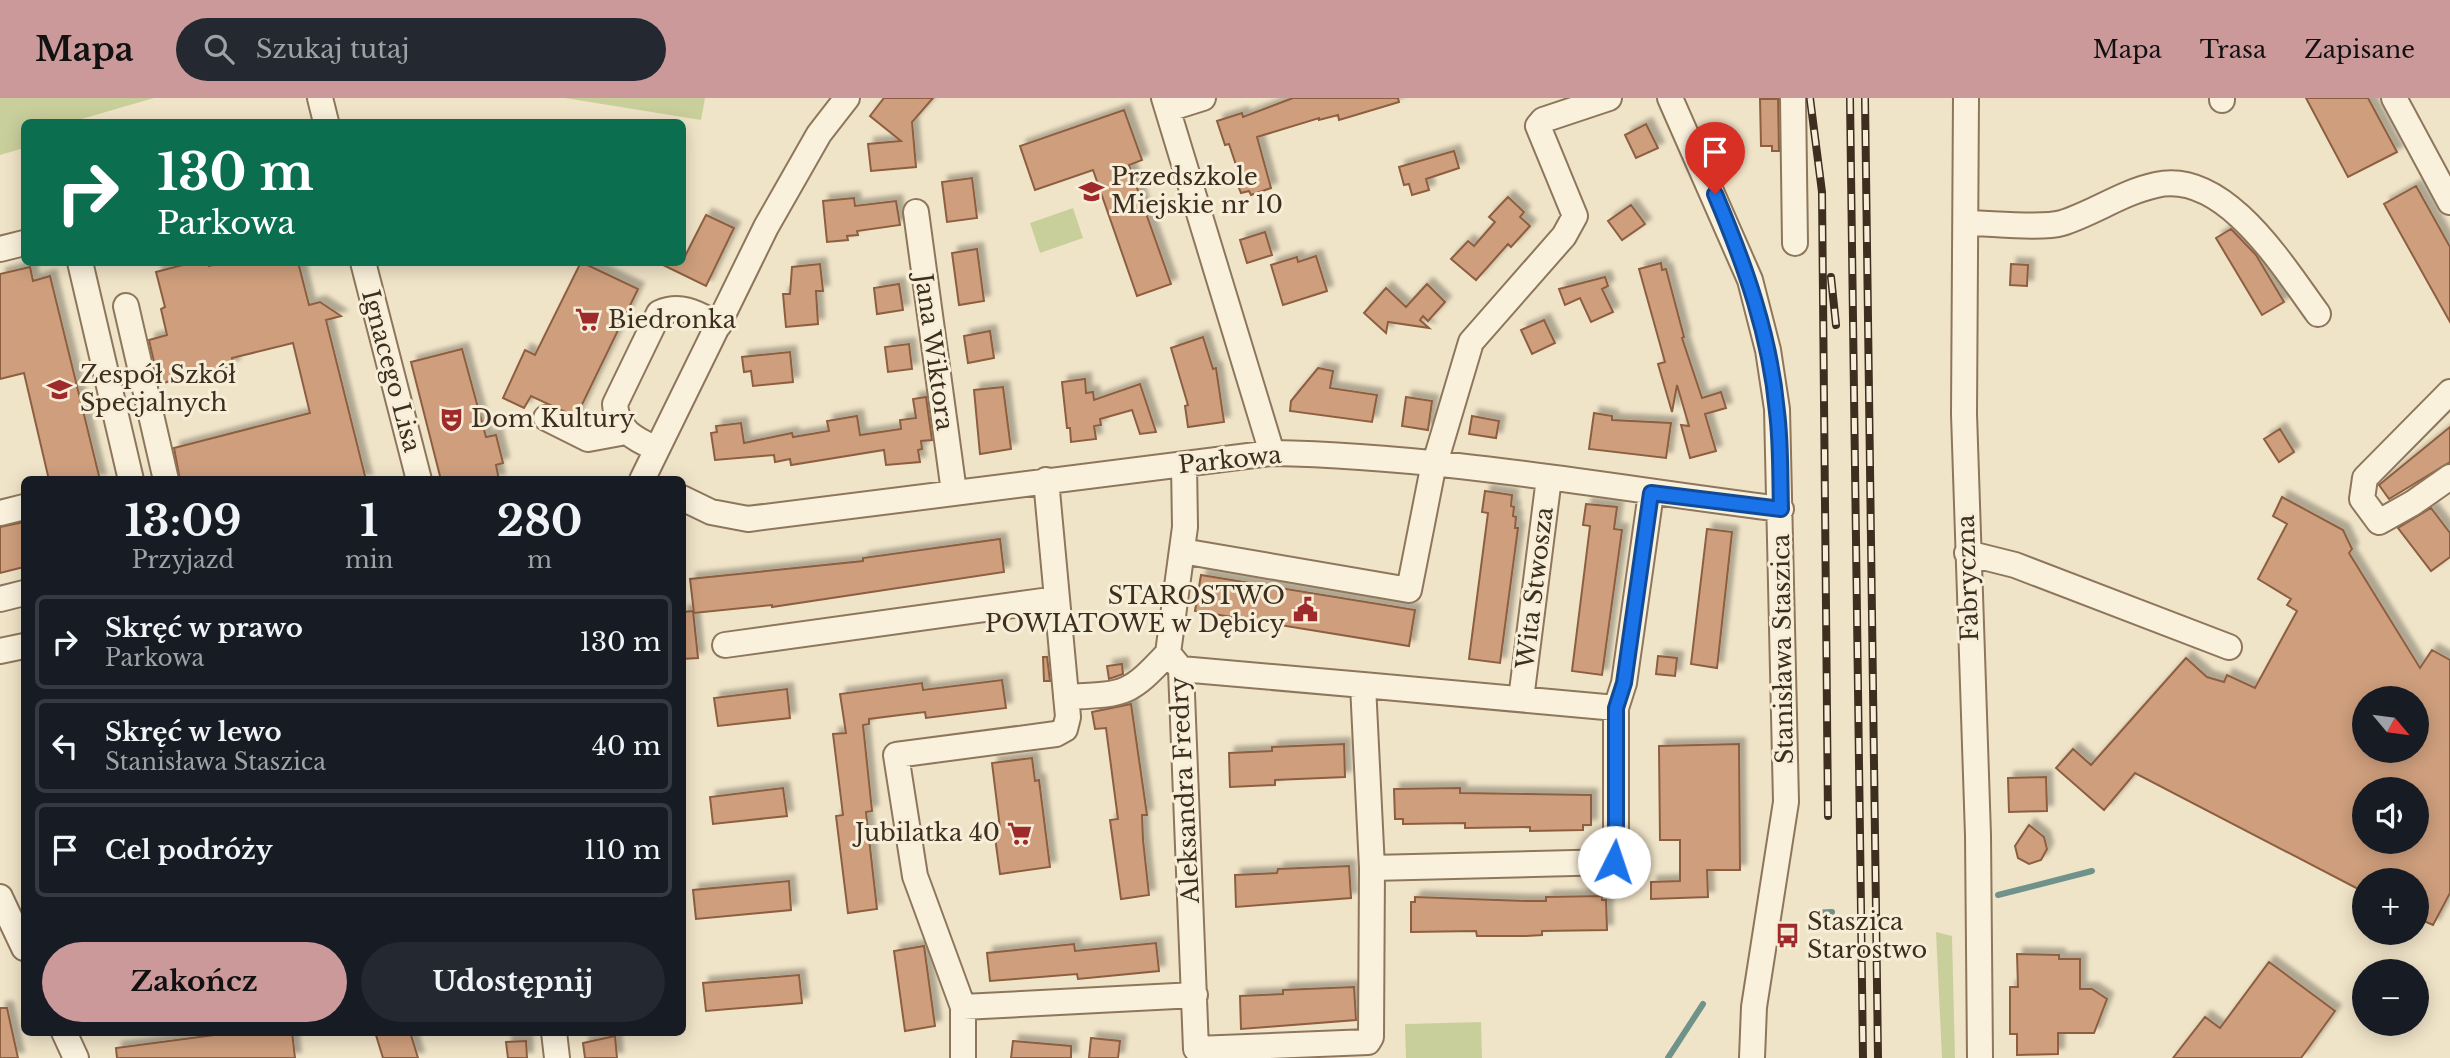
<!DOCTYPE html>
<html lang="pl">
<head>
<meta charset="utf-8">
<style>
	:root { --surface:#171b24; --page:#242831; --text:#f1f3f6; --muted:#9ea1a6; --line:#363941; --accent:#cc999b }
	body { margin:0; font-family:"Libre Baskerville",serif; background:var(--page); color:var(--text); height:100vh; display:flex; flex-direction:column; font-size:26px; white-space:nowrap }
	* { box-sizing:border-box; margin:0 }
	p { font-size:23px; color:var(--muted) }
	.icon { flex:none; width:38px; height:38px; fill:none; stroke:currentColor; stroke-width:2; stroke-linecap:round; stroke-linejoin:round }
	.map { position:relative; flex:1; overflow:hidden }
	.panel { position:absolute; left:21px; top:378px; width:665px; height:560px; display:flex; flex-direction:column; background:var(--surface); border-radius:10px; box-shadow:0 4px 18px #0003 }
	.panel>* { flex:none }
	.top-card { position:absolute; left:21px; top:21px; width:665px; height:147px; border-radius:10px; box-shadow:0 4px 18px #0003; background:#0b6e4f; color:#fff; overflow:hidden }
	.needle { width:46px; rotate:119deg }
	.tools { position:absolute; left:2352px; top:588px; display:grid; gap:14px }
	.tools a { display:grid; place-items:center; width:77px; height:77px; border-radius:50%; background:var(--surface); box-shadow:0 4px 18px #0003; font-size:35px }
	.pin { position:absolute; display:grid; place-items:center; width:60px; height:60px; color:#fff; margin:-72px -30px; border-radius:50% 50% 50% 0; rotate:-45deg; box-shadow:0 0 7px #0007 }
	.pin .icon { rotate:45deg }
	.me { position:absolute; width:77px; margin:-38px; rotate:4deg; stroke-linejoin:round; filter:drop-shadow(0 0 5px #0008) }
	.turn { display:flex; align-items:center; gap:24px; height:147px; padding:0 21px; font-size:32px }
	.turn .icon { width:91px; height:91px; stroke-width:2.5 }
	.turn b { display:block; font-size:49px; line-height:60px }
	.eta { display:flex; justify-content:space-evenly; align-items:center; height:119px; text-align:center }
	.eta b { font-size:42px; font-weight:700; line-height:49px }
	.cta { display:flex; gap:14px; margin-top:auto; padding:14px 21px }
	.cta a { flex:1; height:80px; border-radius:42px; background:var(--accent); color:#111; font-size:28px; font-weight:700; line-height:80px; text-align:center }
	.cta a+a { background:var(--page); color:var(--text) }
	ul { padding:0; list-style:none }
	li { display:flex; align-items:center; gap:21px; height:94px; margin:0 14px 10px; padding:0 7px; border:4px solid var(--line); border-radius:10px }
	li div { flex:1 }
	li b { display:block; font-size:26px }
	li em { font-style:normal }
	header { display:flex; align-items:center; gap:42px; box-sizing:border-box; height:98px; padding:0 35px; background:var(--accent); color:#111 }
	header strong { font-size:33px }
	nav { display:flex; gap:38px; margin-inline-start:auto; font-size:24px }
	.search { width:490px; height:63px; background:var(--page); display:flex; align-items:center; gap:18px; box-sizing:border-box; padding:0 24px; border-radius:38px; color:var(--muted); font-size:26px }
	.map>svg:first-child { display:block }
	.green { fill:#c9cf9b }
	.lines { fill:none; stroke-linecap:round; stroke-linejoin:round }
	.stream { stroke:#6f938a; stroke-width:6 }
	.building { fill:#cf9f7d; stroke:#8d5f41; stroke-width:2; fill-rule:evenodd; filter:url(#shadow) }
	.minor-casing { stroke:#8d765c; stroke-width:28 }
	.minor { stroke:#faf1dc; stroke-width:24 }
	.rail-casing { stroke:#3d2e20; stroke-width:8 }
	.rail { stroke:#f7eed8; stroke-width:5; stroke-dasharray:16; stroke-linecap:butt }
	.route-casing { stroke:#114b97; stroke-width:18 }
	.route { stroke:#1a73e8; stroke-width:12 }
	.labels { text-anchor:middle; stroke-width:6; stroke-linejoin:round; paint-order:stroke }
	.poi-label { font-size:24px; fill:#3d2e20; stroke:#f7eed8; text-anchor:start }
	.street-label { font-size:24px; fill:#3d2e20; stroke:#f7eed8 }
</style>
</head>
<body>
<header>
<strong>Mapa</strong>
<div class="search"><svg class="icon" aria-label="search" viewBox="0 0 24 24"><circle cx="10" cy="10" r="6"/><path d="M15 15l6 6"/></svg>Szukaj tutaj</div>
<nav><a>Mapa</a><a>Trasa</a><a>Zapisane</a></nav>
</header>
<div class="map">
<svg width="2450" height="960" viewBox="0 0 2450 960">
	<defs>
		<filter id="shadow"><feDropShadow dx="6" dy="-6" stdDeviation="2" flood-color="#0004"/></filter>
	</defs>
	<rect width="100%" height="100%" fill="#f0e4c8"/>
	<path class="green" d="M0 0H154L78 22 79 24H24V50L0 57Z
		M565 0H705L701 22Z
		M1073 110 1083 140 1040 155 1030 125Z
		M1936 834 1952 838 1955 960H1942Z
		M1481 924 1482 960H1406L1405 926Z"/>
	<g class="lines">
		<path class="stream" d="M1998 797 2092 773
			M1813 815 1832 814
			M1668 960 1703 906"/>
	</g>
	<path class="building" d="M884 0H933L912 24 916 69 871 73 868 46 901 43 870 18Z
		M1293 0H1398L1399 4 1339 22 1338 17 1319 22V20L1257 39 1271 90 1251 97 1249 93 1241 95 1235 80 1240 79 1229 46 1225 47 1217 23 1242 15 1243 19Z
		M2306 0H2368L2397 54 2348 79Z
		M1760 1H1778L1779 53H1772V48H1761Z
		M1124 12 1142 62 1129 67 1171 186 1137 198 1093 72 1035 92 1020 48Z
		M1646 26 1658 50 1636 60 1625 37Z
		M1454 53 1459 70 1426 81 1429 92 1412 97 1409 86 1404 87 1399 69Z
		M972 80 977 120 947 124 942 84Z
		M2416 88 2450 149V224L2384 106Z
		M1508 99 1524 114 1520 119 1530 128 1511 149 1508 146 1476 182 1451 161 1468 143 1474 148 1495 124 1489 119Z
		M854 100 855 108 896 103 900 127 857 133 858 137 847 138 848 142 827 144 823 103Z
		M1631 107 1645 126 1622 142 1608 123Z
		M706 117 734 130 706 188 657 164H682Z
		M2231 131 2256 157 2284 204 2262 217 2216 140Z
		M1265 134 1272 157 1247 165 1240 142Z
		M977 151 984 203 959 207 952 155Z
		M1316 158 1327 193 1283 207 1271 167 1297 159 1298 164Z
		M194 164H208L209 168 224 164H298L309 207 320 204 341 218 326 222 366 382H180L174 350 310 315 293 245 232 260 234 267 159 286 149 242 167 237 161 211 165 209 156 174Z
		M581 164 638 191 576 319 531 298 524 310 503 300 525 252 535 257Z
		M1661 165 1662 172 1666 171 1684 239 1682 240 1702 300 1721 294 1726 310 1705 316 1716 353 1690 360 1681 327 1689 328 1677 287 1672 314 1658 266 1665 264 1639 171Z
		M820 166 823 193H816L818 226 786 229 783 196H790L792 169Z
		M2011 166 2028 167 2027 188 2010 187Z
		M30 169 33 183 50 178 100 382H49L24 275 0 281V176Z
		M1605 179 1608 188 1602 191 1613 214 1591 224 1580 200 1565 207 1559 191Z
		M899 186 903 212 877 216 874 190Z
		M1427 186 1445 204 1428 223 1423 218 1420 222 1429 230 1388 224 1386 235 1364 215 1386 190 1406 209Z
		M1544 222 1555 245 1532 256 1521 232Z
		M990 233 994 260 968 265 964 238Z
		M1203 239 1213 271 1216 270 1224 324 1188 329 1185 308 1188 307 1171 250Z
		M909 246 912 271 888 274 885 249Z
		M462 251 486 339 496 337 503 365 496 367 499 382H441L411 264Z
		M790 254 793 284 753 288 751 273 744 274 742 259Z
		M1318 270 1333 273 1330 290 1377 297 1372 324 1290 313 1291 303Z
		M1085 281 1086 295 1093 294 1094 302 1140 286 1156 334 1140 336 1132 312 1100 321 1101 327 1094 328 1096 341 1071 344 1070 330H1067L1062 284Z
		M1003 289 1011 351 980 356 974 292Z
		M926 299 932 342 921 343 922 351 918 352 920 364 886 367 884 352 791 367 790 361 775 364 774 357 715 362 711 335 717 334 716 328 741 325 744 345 792 335 793 339 829 333 827 323 857 318 860 337 901 331 900 322 916 320 913 301Z
		M1406 299 1432 303 1428 332 1402 328Z
		M1594 315 1612 318V322L1671 325 1666 360 1589 351Z
		M1472 318 1499 323 1496 340 1469 336Z
		M2450 329V364L2389 401 2379 387Z
		M2280 331 2294 354 2279 364 2264 341Z
		M1485 393 1512 397 1511 408 1514 409 1513 418 1516 419 1515 430H1518L1500 565 1469 561 1488 415 1482 414Z
		M2282 399 2343 432 2352 451 2349 455 2420 570 2432 552 2450 562V795L2433 827 2417 820V782H2364V794L2135 675 2104 712 2056 670 2073 651 2091 667 2186 560 2207 579 2224 584 2227 577 2255 590 2297 513 2287 507 2291 501 2258 481 2287 426 2273 418ZM2364 600H2417V653H2364ZM2364 691H2417V744H2364Z
		M1586 406 1617 409 1614 431 1622 432 1602 577 1572 573 1590 428 1583 427Z
		M2431 410 2450 435V459L2431 473 2398 430Z
		M24 424V469L0 475V429Z
		M1707 431 1732 434 1717 570 1691 566Z
		M1000 441 1004 474 772 509V507L694 515 690 481 863 463V460Z
		M1201 477 1415 512 1409 548 1195 513Z
		M693 513 698 560 682 561V514Z
		M1658 558 1677 560 1675 578 1656 576Z
		M1043 559H1047L1050 583H1044Z
		M1122 566 1123 576 1109 581 1107 568Z
		M1002 582 1006 610 926 620 925 614 900 617 869 621V626L863 627 872 713 866 714 877 811 848 815 836 718 843 717 833 636 846 635 840 596 922 585 923 592Z
		M787 591 790 620 718 628 714 600Z
		M1131 606 1147 717H1142L1143 742 1149 797 1121 801 1110 722 1118 721 1106 630 1095 631 1092 614Z
		M1344 646 1345 679 1275 682V687L1230 689 1229 655 1272 653V649Z
		M1739 646 1740 772H1707L1708 799 1651 801V784L1680 783V742H1660L1659 648Z
		M1032 660 1035 683 1039 682 1050 769 1000 776 994 732 1000 730 992 665Z
		M2046 679 2047 713 2009 714 2008 680Z
		M783 690 787 718 713 726 710 699Z
		M1460 690V695L1591 697V727H1583V732L1530 733V729L1465 730V725L1403 726V721H1395L1394 691Z
		M2029 727 2044 739 2047 751 2041 762 2029 766 2018 760 2015 748Z
		M1349 768 1351 800 1236 809 1235 777 1277 775 1278 771Z
		M789 783 791 812 696 821 693 792Z
		M1602 798V802H1606L1607 832 1542 833V837L1526 838H1477L1476 833 1411 834V804H1415V799L1525 803H1546V799Z
		M1156 845 1159 873 1078 881 1077 876 990 883 987 855 1074 846 1075 853Z
		M924 848 935 928 905 933 894 853Z
		M2017 856 2059 857V861H2080V891H2092L2107 901 2094 935H2058V956L2017 957V936H2010V889H2018Z
		M2269 864 2335 913 2301 960H2173L2205 919 2220 930Z
		M799 877 802 905 706 913 703 885Z
		M1354 889 1356 922 1241 931 1240 898 1283 896V892Z
		M0 910H7L18 960H0Z
		M237 934H292L295 960H117L116 950Z
		M375 934H410L418 960H383Z
		M615 938 617 960H585L583 945Z
		M1091 940 1120 943 1118 960H1089Z
		M526 943 527 960H508L506 944Z
		M1013 943 1071 948V960H1011Z"/>
	<g class="lines">
		<defs>
			<path id="minor" d="M320 0 326 24
				M1164 0 1272 355
				M1670 0 1750 182 1768 252 1777 311 1786 704 1754 909 1752 960
				M1793 0 1795 145
				M1966 0 1964 316 1978 737 1980 960
				M2394 0 2450 104
				M2222 2V0
				M1168 11 1203 0
				M916 114 954 394
				M1966 125C1989 125 2042 131 2062 125 2094 115 2123 94 2156 87 2225 71 2284 170 2318 216
				M0 151 24 145
				M80 164 131 382
				M363 164 419 382
				M126 208 166 382
				M2450 294 2365 380 2362 401 2379 424 2413 405 2450 379
				M546 320 588 341 626 334
				M657 351C634 341 617 332 615 306L659 215C682 205 698 216 719 227
				M642 382 766 129 819 36 847 0
				M682 400 711 414 748 421 1272 355C1443 358 1612 390 1781 411
				M0 415 24 409
				M1182 453 1409 492 1432 375 1471 244 1564 138 1575 118 1538 28 1543 22 1609 0
				M1967 455 2015 467 2229 549
				M0 501 24 495
				M725 547 1057 501
				M0 553 24 548
				M1181 571 1363 587 1372 770 1371 939 1368 944 1196 951 1181 571 1168 555 1185 429 1184 366
				M1363 587 1616 610
				M1066 599C1125 596 1128 598 1168 555
				M1521 601 1549 380
				M1372 770 1613 764 1616 754V610L1624 585 1651 395
				M0 799 24 850
				M963 909 1195 897
				M64 934 76 960
				M554 934 557 960
				M963 960V909L915 778 896 657 1056 636 1065 631 1068 619 1046 382"/>
		</defs>
		<use href="#minor" class="minor-casing"/>
		<use href="#minor" class="minor"/>
		<defs>
			<path id="rail" d="M1810 0 1822 94 1828 718
				M1850 0 1863 960
				M1865 0 1878 960
				M1831 179 1836 227"/>
		</defs>
		<use href="#rail" class="rail-casing"/>
		<use href="#rail" class="rail"/>
	</g>
	<g class="lines">
		<defs>
			<path id="route" d="M1614 764 1616 754V610L1624 585 1651 395 1781 411C1780 379 1781 346 1777 314 1770 237 1745 167 1715 96"/>
		</defs>
		<use href="#route" class="route-casing"/>
		<use href="#route" class="route"/>
	</g>
	<defs>
		<symbol id="school-bare" viewBox="-9 -9 18 18"><path d="M0-5L7-2L0 1L-7-2ZM-4 1L0 2.5L4 1V4Q0 6-4 4Z" fill="#9e2a2b" stroke="#f7eed8" stroke-width="2.5" paint-order="stroke"/></symbol>
		<symbol id="supermarket-bare" viewBox="-9 -9 18 18"><path d="M-6-5.5h2.5l.6 2H6L4.5 2H-2.5L-4.4-4H-6ZM-1.5 3.2a1.3 1.3 0 1 0 .1 0ZM3 3.2a1.3 1.3 0 1 0 .1 0Z" fill="#9e2a2b" stroke="#f7eed8" stroke-width="2.5" paint-order="stroke"/></symbol>
		<symbol id="theatre-bare" viewBox="-9 -9 18 18"><path d="M-5-5.5Q0-4 5-5.5V0Q5 5 0 6Q-5 5-5 0ZM-3.3-2.5H-1v1.5H-3.3ZM1-2.5H3.3v1.5H1ZM-2.8 1Q0 5.5 2.8 1Z" fill="#9e2a2b" stroke="#f7eed8" stroke-width="2.5" paint-order="stroke"/></symbol>
		<symbol id="civic-bare" viewBox="-9 -9 18 18"><path d="M-.6-6.5H3V-4.5H.6V-3L4-1V1h2V6H-6V1h2V-1L-.6-3ZM-1.2 2.5V6h2.4V2.5Z" fill="#9e2a2b" stroke="#f7eed8" stroke-width="2.5" paint-order="stroke"/></symbol>
		<symbol id="bus-bare" viewBox="-9 -9 18 18"><path d="M-5-6H5V4H4V6H2V4H-2V6H-4V4H-5ZM-3.5-4V0h7V-4ZM-3.5 1.2v1.5H-2V1.2ZM2 1.2v1.5H3.5V1.2Z" fill="#9e2a2b" stroke="#f7eed8" stroke-width="2.5" paint-order="stroke"/></symbol>
	</defs>
	<g fill-rule="evenodd">
		<use href="#school-bare" x="1074" y="76" width="35" height="35"/>
		<use href="#supermarket-bare" x="570" y="204" width="35" height="35"/>
		<use href="#school-bare" x="42" y="274" width="35" height="35"/>
		<use href="#theatre-bare" x="434" y="304" width="35" height="35"/>
		<use href="#civic-bare" x="1288" y="494" width="35" height="35"/>
		<use href="#supermarket-bare" x="1002" y="718" width="35" height="35"/>
		<use href="#bus-bare" x="1770" y="820" width="35" height="35"/>
	</g>
	<g class="labels">
		<g class="poi-label">
			<text x="1111" y="87">Przedszkole<tspan x="1111" dy="28">Miejskie nr 10</tspan></text>
			<text x="608" y="230">Biedronka</text>
			<text x="80" y="285">Zespół Szkół<tspan x="80" dy="28">Specjalnych</tspan></text>
			<text x="471" y="329">Dom Kultury</text>
			<text x="1285" y="506" text-anchor="end">STAROSTWO<tspan x="1285" dy="28">POWIATOWE w Dębicy</tspan></text>
			<text x="1000" y="743" text-anchor="end">Jubilatka 40</text>
			<text x="1807" y="832">Staszica<tspan x="1807" dy="28">Starostwo</tspan></text>
		</g>
		<g class="street-label">
			<text transform="translate(934 254) rotate(82)" y="8">Jana Wiktora</text>
			<text transform="translate(391 273) rotate(75)" y="8">Ignacego Lisa</text>
			<text transform="translate(1230 362) rotate(-6)" y="8">Parkowa</text>
			<text transform="translate(1968 480) rotate(-92)" y="8">Fabryczna</text>
			<text transform="translate(1535 490) rotate(-83)" y="8">Wita Stwosza</text>
			<text transform="translate(1783 551) rotate(-91)" y="8">Stanisława Staszica</text>
			<text transform="translate(1185 692) rotate(-93)" y="8">Aleksandra Fredry</text>
		</g>
	</g>
</svg>
<div class="tools">
<a><svg class="needle" viewBox="-14 -14 28 28"><path d="M0-13l5 13h-10z" fill="#e53935"/><path d="M0 13l5-13h-10z" fill="#9ea1a6"/></svg></a>
<a><svg class="icon" aria-label="sound" viewBox="0 0 24 24"><path d="M4 9h4l5-4v14l-5-4H4zM17 9q2 3 0 6"/></svg></a>
<a>+</a>
<a>−</a>
</div>
<div class="pin" style="left:1715px;top:96px;background:#d93025"><svg class="icon" aria-label="arrive" viewBox="0 0 24 24"><path d="M6 21V4h12l-3 4 3 4H6"/></svg></div>
<svg class="me" style="left:1614px;top:764px" viewBox="-20 -20 40 40"><circle r="19" fill="#fff"/><path d="M0-13L10 11 0 6-10 11z" fill="#1a73e8"/></svg>
<div class="top-card">
<div class="turn"><svg class="icon" aria-label="right" viewBox="0 0 24 24"><path d="M7 20v-9h11M14 6l5 5-5 5"/></svg><div><b>130 m</b>Parkowa</div></div>
</div>
<section class="panel">
<div class="eta">
<div><b>13:09</b><p>Przyjazd</p></div>
<div><b>1</b><p>min</p></div>
<div><b>280</b><p>m</p></div>
</div>
<ul>
<li><svg class="icon" aria-label="right" viewBox="0 0 24 24"><path d="M7 20v-9h11M14 6l5 5-5 5"/></svg><div><b>Skręć w prawo</b><p>Parkowa</p></div><em>130 m</em></li>
<li><svg class="icon" aria-label="left" viewBox="0 0 24 24"><path d="M17 20v-9H6M10 6l-5 5 5 5"/></svg><div><b>Skręć w lewo</b><p>Stanisława Staszica</p></div><em>40 m</em></li>
<li><svg class="icon" aria-label="arrive" viewBox="0 0 24 24"><path d="M6 21V4h12l-3 4 3 4H6"/></svg><div><b>Cel podróży</b></div><em>110 m</em></li>
</ul>
<div class="cta"><a>Zakończ</a><a>Udostępnij</a></div>
</section>
</div>
</body>
</html>
